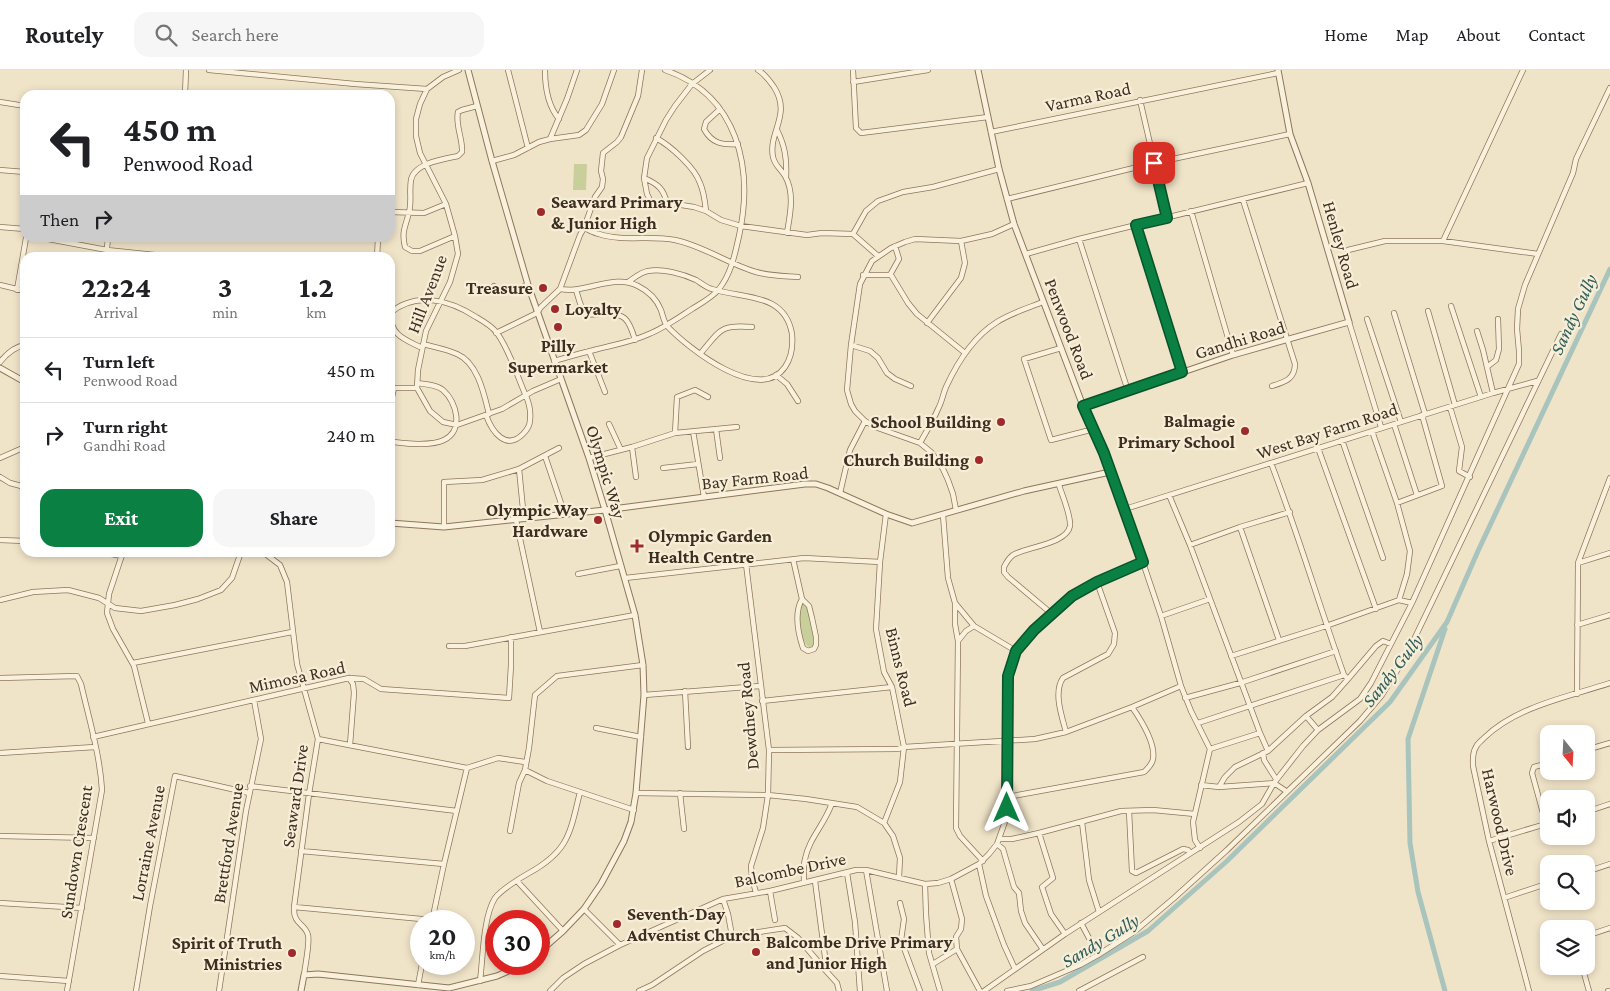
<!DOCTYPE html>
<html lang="en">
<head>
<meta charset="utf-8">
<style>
	:root { --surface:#fff; --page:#f6f6f6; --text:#202124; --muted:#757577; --line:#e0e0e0; --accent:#0b8043 }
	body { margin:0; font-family:"Crimson Pro",serif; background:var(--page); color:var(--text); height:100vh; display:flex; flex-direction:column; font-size:19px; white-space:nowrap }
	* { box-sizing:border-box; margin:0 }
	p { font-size:16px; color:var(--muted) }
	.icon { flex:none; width:28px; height:28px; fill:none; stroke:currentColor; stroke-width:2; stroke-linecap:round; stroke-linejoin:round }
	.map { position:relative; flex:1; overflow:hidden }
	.details { position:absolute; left:20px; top:182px; width:375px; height:305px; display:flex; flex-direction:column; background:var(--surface); border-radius:15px; box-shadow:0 2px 8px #0003 }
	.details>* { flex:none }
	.guide { position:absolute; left:20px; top:20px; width:375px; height:152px; border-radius:15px; box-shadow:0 2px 8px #0003; background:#fff; color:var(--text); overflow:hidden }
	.needle { width:32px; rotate:162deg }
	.controls { position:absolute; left:1540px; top:655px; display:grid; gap:10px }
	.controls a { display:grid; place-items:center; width:55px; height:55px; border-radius:10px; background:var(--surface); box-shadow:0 2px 8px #0003; font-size:25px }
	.speed { position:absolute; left:410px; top:840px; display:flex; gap:10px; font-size:25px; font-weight:700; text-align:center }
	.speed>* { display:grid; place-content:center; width:65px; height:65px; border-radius:50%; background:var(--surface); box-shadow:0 2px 8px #0003; line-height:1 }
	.speed small { font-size:12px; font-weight:400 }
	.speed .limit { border:8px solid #d22; background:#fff; color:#111 }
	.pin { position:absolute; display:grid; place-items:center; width:42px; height:42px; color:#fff; margin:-21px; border-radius:10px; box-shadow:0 2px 8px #0006 }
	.me { position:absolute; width:55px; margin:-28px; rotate:0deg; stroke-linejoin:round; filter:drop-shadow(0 0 4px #0008) }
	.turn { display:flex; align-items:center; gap:18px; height:105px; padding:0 20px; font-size:22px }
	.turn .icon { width:65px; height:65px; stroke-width:2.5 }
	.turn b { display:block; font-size:35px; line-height:42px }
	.then { display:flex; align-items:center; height:48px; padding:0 20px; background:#0003; gap:10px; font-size:19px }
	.eta { display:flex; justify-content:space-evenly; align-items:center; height:85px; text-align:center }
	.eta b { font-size:30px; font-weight:700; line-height:35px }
	.primary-button { display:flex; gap:10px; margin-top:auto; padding:10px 20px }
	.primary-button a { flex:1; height:58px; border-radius:15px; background:var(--accent); color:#fff; font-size:20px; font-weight:700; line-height:58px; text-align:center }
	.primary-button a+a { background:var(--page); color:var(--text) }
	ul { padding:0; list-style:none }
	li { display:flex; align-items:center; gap:15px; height:65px; padding:0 20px; border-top:1px solid var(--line) }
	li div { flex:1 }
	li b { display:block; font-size:19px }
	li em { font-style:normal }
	header { display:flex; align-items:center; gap:30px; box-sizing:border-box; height:70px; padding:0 25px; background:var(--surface); border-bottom:1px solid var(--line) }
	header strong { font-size:24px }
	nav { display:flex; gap:28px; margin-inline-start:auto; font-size:18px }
	.search { width:350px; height:45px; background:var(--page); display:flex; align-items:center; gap:12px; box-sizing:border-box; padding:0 18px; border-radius:15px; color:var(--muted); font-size:19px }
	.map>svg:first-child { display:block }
	.green { fill:#c9cf9b }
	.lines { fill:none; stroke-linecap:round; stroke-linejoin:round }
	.canal { stroke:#a9c4bc; stroke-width:5 }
	.minor-casing { stroke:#8d765c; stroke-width:6 }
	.tertiary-casing { stroke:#8d765c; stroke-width:7 }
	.minor { stroke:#faf1dc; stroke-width:4.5 }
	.tertiary { stroke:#faf1dc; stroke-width:5 }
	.route-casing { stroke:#07532c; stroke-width:12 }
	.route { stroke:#0b8043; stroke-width:9 }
	.poi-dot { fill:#9e2a2b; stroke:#f7eed8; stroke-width:2 }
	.labels { text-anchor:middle; stroke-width:4.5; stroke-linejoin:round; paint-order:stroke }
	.street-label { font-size:18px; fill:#3d2e20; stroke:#f7eed8 }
	.poi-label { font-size:18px; font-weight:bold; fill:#3d2e20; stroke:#f7eed8; text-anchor:end }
	.water-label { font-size:19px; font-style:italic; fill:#2f5d5a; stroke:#f7eed8 }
</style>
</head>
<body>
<header>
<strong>Routely</strong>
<div class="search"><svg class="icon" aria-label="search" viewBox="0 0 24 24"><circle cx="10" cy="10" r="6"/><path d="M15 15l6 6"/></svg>Search here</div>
<nav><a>Home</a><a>Map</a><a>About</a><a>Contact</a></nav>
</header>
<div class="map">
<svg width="1610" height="921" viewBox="0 0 1610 921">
	<rect width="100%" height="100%" fill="#f0e4c8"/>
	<path class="green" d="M574 94H587L586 120H573Z
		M802 534 806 535C809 546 817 568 812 578H810C798 570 798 546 802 534Z"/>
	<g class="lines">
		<path class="canal" d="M1032 921 1060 912 1148 861 1227 791 1390 632 1447 552 1478 481 1610 199
			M1445 921 1418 822 1410 773 1408 669 1445 559"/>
		<defs>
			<path id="minor" d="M209 0 355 14 427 19
				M459 0 443 7 427 19 420 34 416 49V66L420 83 446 134 455 166 458 184 450 212 426 261 418 300 417 318 430 341 443 352 457 355 502 339 533 321 561 309
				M508 0 528 78
				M545 0C545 17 548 36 559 49
				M710 0 692 14 675 36 666 50 647 88 644 108 647 124 651 132 657 135 675 134 694 137 706 141 721 150 741 156 807 165 822 163 853 164
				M758 0C765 4 769 10 774 17 792 45 768 62 773 87 775 96 781 99 785 106 795 123 790 145 787 163
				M853 0 856 58 861 63 988 47
				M853 12 928 0
				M185 25 186 0
				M1140 30 1167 148
				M0 32 25 36
				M720 39 706 52 704 59C712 74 723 75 738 74
				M777 60C785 76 787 89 786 107
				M991 62 1278 3
				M656 68C671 76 695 98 700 113 704 122 705 131 706 141
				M550 69 567 29 577 0
				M492 91 514 85 539 72 550 69 579 65 586 60 602 34 614 0
				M0 100 25 102
				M644 108C658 114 664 119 667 134
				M1007 129 1154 93 1290 64
				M1243 130 1295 294C1295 309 1285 312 1272 316
				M1191 141 1233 285
				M390 142 424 143 446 134
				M1136 155 1182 302
				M0 157 25 159
				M584 158C589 160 594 163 599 164 623 172 650 165 675 170 704 176 728 194 756 202 770 206 784 206 798 207
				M853 164 866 141 878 131 903 122 933 117 999 99
				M853 164 878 186
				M455 166 420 181H412L405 177C401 161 406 156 409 142 412 131 409 121 411 110 414 93 444 89 458 86L462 82C463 69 455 55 458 42L462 40 477 36
				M43 168 107 180 184 188
				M1079 169 1128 321
				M1443 171 1523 0
				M1348 180 1385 171H1443L1538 184
				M1026 184 1079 169 1308 113
				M106 188 108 168
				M377 188 378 168
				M863 205H891L908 233 917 244 965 283
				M890 205 899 189 895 176
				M0 215 25 221
				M494 216 506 222 528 215
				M560 219C585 224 614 203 638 216 648 221 657 230 661 240 663 246 664 253 668 257 689 279 759 334 785 297 792 287 793 275 792 264 785 222 743 229 712 219 707 218 701 213 696 210 683 204 662 198 648 201 641 202 634 208 628 212
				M17 220 26 168
				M576 220 580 233 585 244C590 245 595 244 601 244 625 242 629 249 635 270
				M1451 236 1481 327
				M1428 241 1455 335
				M1394 243 1425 344
				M1367 249 1401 352
				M1349 252 1381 357
				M927 253 961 208 965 193 961 171
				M1477 261 1483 280 1493 323
				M496 263 537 243 541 237 560 219 580 165 584 158 595 127 602 117 603 109 601 101 603 83 617 72 621 67 638 26 642 0
				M423 274C434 277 446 279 457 284 478 293 484 324 489 344
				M851 275 870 281 878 288 887 303 895 309 911 316
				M422 278C404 269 391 266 390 243 416 221 450 230 476 247 483 251 492 256 497 263 510 281 517 306 526 326 529 333 531 342 530 350 530 356 527 360 523 364 506 381 492 362 486 345
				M1061 278 1024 289 1051 370 1094 359
				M589 281 605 322
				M700 284C720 261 719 254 752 257
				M554 291C568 287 581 283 594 280 613 275 632 272 649 264 664 258 678 248 692 239 700 234 713 227 719 219 731 204 735 184 739 166 754 98 738 25 665 0
				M0 292C7 283 14 277 25 275
				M1487 297 1496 290 1499 279 1498 249
				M776 305 787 314 798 331
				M390 318H417
				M390 336 394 318
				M1450 337 1462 377 1459 401 1470 407
				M609 354 621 380
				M1394 354 1417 425
				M716 359 720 388
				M693 361 704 427
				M1372 361 1397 433 1410 481 1407 504 1399 530
				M675 363 677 327 695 320 708 327
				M1342 370 1383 488
				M390 371C402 374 433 376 444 370 464 361 457 332 443 320 437 315 426 314 417 313
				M920 373C926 362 933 351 938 339 942 332 943 324 946 317 958 291 973 267 997 252 1011 243 1028 238 1043 232
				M632 377 636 407
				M1318 378 1376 539
				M545 386 565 445
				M0 388 25 377
				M589 388 632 377 675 363 737 357
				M663 398 698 394
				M519 399 524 449
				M0 407 10 413 25 417
				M840 423 850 380 865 351
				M1169 425 1190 475 1260 663 1210 679
				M1397 433 1442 416 1422 345
				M956 440 953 424 948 410 943 399 931 382 920 373 875 357 865 351 855 341 851 334 847 320 851 275 860 214 872 191 891 178 905 172 915 169 961 171 992 164 1014 154
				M943 445 948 508 955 533 974 556 1016 581
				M516 450 540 562
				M444 457V412L482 410 519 399 559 378
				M1240 457 1279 570
				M0 470 25 471
				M1190 475 1240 457 1290 442
				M101 482 122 486
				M123 482 109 524 107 543 113 559 134 596 148 653
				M263 482 280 495 287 512 297 594 318 669 309 724 294 837C293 855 305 853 308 865 310 873 305 896 304 905
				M793 489 802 529 809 536 812 548 816 567V575L814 579 808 581 803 578C798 563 794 543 802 529
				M1578 493 1610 483
				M746 494 769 680 768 725 763 758 751 796 752 808 756 823
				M578 504 620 496
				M625 508 804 488 880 492
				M0 530 33 522 68 520 99 528 115 538 141 541 175 535 198 529 221 520 232 508 241 482
				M955 533V554L958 571 956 758 960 766 983 791
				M1052 544 1008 507 1004 502V497C1006 493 1009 488 1013 485 1026 477 1067 474 1070 456 1071 445 1062 425 1059 415
				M1161 546 1210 529
				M1577 555 1610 545
				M958 571 966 561 974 556
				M449 576H465L635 545
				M1231 586 1326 556 1399 530 1412 533
				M133 593 292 562
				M0 608 77 606 81 614C89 649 100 685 102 720L67 921
				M349 608 353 614 354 623 350 675
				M1348 609 1376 576 1383 571 1391 574
				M685 621 688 677
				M1577 624 1578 493 1610 408
				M644 625 760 616
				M1185 628 1240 613 1336 581
				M762 631 892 617
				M1306 646 1318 660
				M1198 653 1344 605
				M596 658 641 667
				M1066 662C1062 647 1053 622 1063 608L1108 584 1114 574 1115 563 1097 512
				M1260 663 1268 681
				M93 667 349 608 364 609 381 619 509 628 511 595V567
				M318 669 467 698 498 688 525 692
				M769 680 898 679 904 677 1035 669 1066 662 1132 637 1181 616
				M1586 680 1610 673
				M0 683 95 677
				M1263 683 1264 690 1276 709
				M1201 715 1219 717 1274 713 1303 676 1318 660 1360 629 1371 613 1412 533 1519 294V281L1517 259 1518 239 1525 215 1573 103 1576 89 1610 18
				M250 716 457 741
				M1219 717 1225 707 1235 697 1268 681 1306 646 1332 627 1348 609 1344 605C1319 535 1298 463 1271 393
				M636 723 768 725 806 729 857 737 884 753 893 766 900 788 899 807
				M680 723 684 759
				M1007 727 1144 702C1148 698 1152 695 1153 689 1156 673 1141 650 1132 637
				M634 740 547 711 525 700 529 678 535 625 557 606 643 595
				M1129 741 1132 801 1136 803 1183 779 1188 780 1191 783
				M1586 742 1610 734
				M1082 752 1089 810 1099 842
				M884 753 900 712 904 677 892 617 884 602 876 559 880 492 886 444
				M1546 754 1532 703 1534 697 1549 693
				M510 761 519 713 525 700
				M1039 763 1053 808 1042 817 1051 844 1065 864 1239 752 1262 734 1274 713 1286 721
				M0 766 94 768
				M1000 769H1012L1039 763 1121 741 1153 740 1195 744
				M1489 771 1549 753
				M997 774 1003 779 1014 817 1019 823 1021 841 1025 853 1042 878
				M1200 778 1195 770 1193 752 1210 679 1191 641 1181 616 1161 546 1125 439 1493 323 1537 311
				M301 781 444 794
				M979 794 986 826 1004 875 1015 899
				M866 800 887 921
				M1586 802 1610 794
				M847 803 855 852 860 921
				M951 809 962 849 961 859 956 867 957 879 980 921
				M517 811 563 861
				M815 811 827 902 837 913 839 921
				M804 813C804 805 803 797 805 789 809 768 825 754 832 733
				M925 814 926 844 929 883 940 921
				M770 821 775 850
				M1504 828 1549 813
				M723 829 728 844 732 866
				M0 833 82 838
				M900 833 904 849 901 870 920 921
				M294 837 432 850
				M584 839 620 875
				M432 851 444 794 467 698
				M1081 853 1098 885
				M1586 866 1610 858
				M933 894 957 879
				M1582 896 1589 921
				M0 906 69 911
				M480 911C483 888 483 847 495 828 501 820 520 808 529 803 569 781 570 763 580 722
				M418 915 422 894
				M136 921 150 836 175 706 249 723
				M219 921 246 741 261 669 254 630
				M550 921 563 908 584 894 620 875 723 829 770 821 856 800H866L925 814 938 813 951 809 979 794 989 784 997 774 1006 749 1008 606 1016 581 1034 560 1072 526 1097 512 1143 492
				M639 921 652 915 703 881 732 866 785 858 798 868 827 902
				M984 921 1065 864
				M1007 921 1031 916 1080 895 1098 885 1134 862 1174 828 1227 780 1360 651 1382 625 1406 586 1561 264
				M1079 921 1143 887
				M1529 921 1489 771 1473 696C1473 689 1472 683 1476 677 1477 674 1481 671 1484 668 1517 636 1568 627 1610 613
				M1608 921H1610"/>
			<path id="tertiary" d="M468 0 492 91 528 215 589 388 605 440 635 545 643 595 644 625 636 723 631 752 624 771 601 814 584 839 563 861 539 882
				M978 0 999 99 1014 154 1083 336 1094 359 1125 439
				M0 298 25 312
				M1083 336 1233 285 1349 252 1308 113 1290 64 1278 0
				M390 453 444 457 605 440 805 414H816L828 418 886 444 912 453 1024 421 1110 402
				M301 921 304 905 318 904 449 918 497 906 513 899 522 894"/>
		</defs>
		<use href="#minor" class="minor-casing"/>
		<use href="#tertiary" class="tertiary-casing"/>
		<use href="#minor" class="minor"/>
		<use href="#tertiary" class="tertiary"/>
	</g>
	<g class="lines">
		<defs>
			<path id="route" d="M1007 738 1008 606 1016 581 1034 560 1072 526 1097 512 1143 492 1104 383 1083 336 1182 302 1136 155 1167 148 1154 93"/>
		</defs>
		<use href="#route" class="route-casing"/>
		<use href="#route" class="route"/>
	</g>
	<g class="poi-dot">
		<circle cx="541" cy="142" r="5"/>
		<circle cx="543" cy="218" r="5"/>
		<circle cx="555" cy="239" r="5"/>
		<circle cx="558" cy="257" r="5"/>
		<circle cx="1001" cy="352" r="5"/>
		<circle cx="1245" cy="361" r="5"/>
		<circle cx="979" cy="390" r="5"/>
		<circle cx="598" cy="450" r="5"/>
		<path d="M634.5 468.5h5v5h5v5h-5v5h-5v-5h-5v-5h5z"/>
		<circle cx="617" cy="854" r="5"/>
		<circle cx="756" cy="882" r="5"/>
		<circle cx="292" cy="883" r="5"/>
	</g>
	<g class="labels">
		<g class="street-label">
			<text transform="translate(1088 27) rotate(-12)" y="6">Varma Road</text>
			<text transform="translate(1341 175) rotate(74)" y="6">Henley Road</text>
			<text transform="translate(427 224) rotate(-69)" y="6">Hill Avenue</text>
			<text transform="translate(1069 259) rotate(69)" y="6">Penwood Road</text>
			<text transform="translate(1240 270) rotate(-17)" y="6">Gandhi Road</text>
			<text transform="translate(1327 361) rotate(-18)" y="6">West Bay Farm Road</text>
			<text transform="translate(606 402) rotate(73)" y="6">Olympic Way</text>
			<text transform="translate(755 408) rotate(-6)" y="6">Bay Farm Road</text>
			<text transform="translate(901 597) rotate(76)" y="6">Binns Road</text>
			<text transform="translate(297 607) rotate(-12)" y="6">Mimosa Road</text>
			<text transform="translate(748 646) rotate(-95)" y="6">Dewdney Road</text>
			<text transform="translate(295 726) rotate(-82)" y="6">Seaward Drive</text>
			<text transform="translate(1500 752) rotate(77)" y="6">Harwood Drive</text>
			<text transform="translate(148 773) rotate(-79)" y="6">Lorraine Avenue</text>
			<text transform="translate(228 773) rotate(-81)" y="6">Brettford Avenue</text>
			<text transform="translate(76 782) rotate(-81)" y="6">Sundown Crescent</text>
			<text transform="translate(790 800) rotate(-12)" y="6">Balcombe Drive</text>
		</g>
		<g class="poi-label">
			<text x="551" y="138" text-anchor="start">Seaward Primary<tspan x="551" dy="21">&amp; Junior High</tspan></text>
			<text x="533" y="224">Treasure</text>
			<text x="565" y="245" text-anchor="start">Loyalty</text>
			<text x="558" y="282" text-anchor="middle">Pilly<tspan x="558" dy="21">Supermarket</tspan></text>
			<text x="1235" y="357">Balmagie<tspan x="1235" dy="21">Primary School</tspan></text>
			<text x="991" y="358">School Building</text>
			<text x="969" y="396">Church Building</text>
			<text x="588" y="446">Olympic Way<tspan x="588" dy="21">Hardware</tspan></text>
			<text x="648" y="472" text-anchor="start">Olympic Garden<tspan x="648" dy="21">Health Centre</tspan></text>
			<text x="627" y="850" text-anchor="start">Seventh-Day<tspan x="627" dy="21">Adventist Church</tspan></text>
			<text x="766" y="878" text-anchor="start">Balcombe Drive Primary<tspan x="766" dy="21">and Junior High</tspan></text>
			<text x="282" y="879">Spirit of Truth<tspan x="282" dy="21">Ministries</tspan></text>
		</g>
		<g class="water-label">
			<text transform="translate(1573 244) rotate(-65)" y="7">Sandy Gully</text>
			<text transform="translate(1392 600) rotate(-52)" y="7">Sandy Gully</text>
			<text transform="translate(1100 870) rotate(-31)" y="7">Sandy Gully</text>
		</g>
	</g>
</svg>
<div class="controls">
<a><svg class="needle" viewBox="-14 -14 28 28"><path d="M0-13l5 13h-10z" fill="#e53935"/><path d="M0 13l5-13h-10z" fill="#757577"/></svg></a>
<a><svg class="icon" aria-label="sound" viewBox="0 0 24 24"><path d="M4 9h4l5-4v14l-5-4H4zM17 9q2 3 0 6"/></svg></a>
<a><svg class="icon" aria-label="search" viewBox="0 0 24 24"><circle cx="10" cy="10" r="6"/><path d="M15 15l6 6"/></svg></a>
<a><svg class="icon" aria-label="layers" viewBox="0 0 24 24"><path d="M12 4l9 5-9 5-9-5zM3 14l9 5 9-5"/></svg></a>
</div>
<div class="speed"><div>20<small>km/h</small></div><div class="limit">30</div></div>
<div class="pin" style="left:1154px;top:93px;background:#d93025"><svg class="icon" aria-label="arrive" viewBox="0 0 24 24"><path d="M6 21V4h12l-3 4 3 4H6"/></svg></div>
<svg class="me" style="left:1007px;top:738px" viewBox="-20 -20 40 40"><path d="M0-17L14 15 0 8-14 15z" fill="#0b8043" stroke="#fff" stroke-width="4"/></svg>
<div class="guide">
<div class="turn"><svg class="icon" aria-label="left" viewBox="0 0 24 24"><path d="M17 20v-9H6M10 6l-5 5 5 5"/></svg><div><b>450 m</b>Penwood Road</div></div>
<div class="then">Then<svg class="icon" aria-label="right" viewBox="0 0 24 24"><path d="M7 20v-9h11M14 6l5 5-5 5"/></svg></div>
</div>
<section class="details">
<div class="eta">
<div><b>22:24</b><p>Arrival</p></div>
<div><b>3</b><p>min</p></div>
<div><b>1.2</b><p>km</p></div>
</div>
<ul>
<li><svg class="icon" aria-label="left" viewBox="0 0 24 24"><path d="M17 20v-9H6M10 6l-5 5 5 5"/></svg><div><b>Turn left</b><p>Penwood Road</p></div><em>450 m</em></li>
<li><svg class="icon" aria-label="right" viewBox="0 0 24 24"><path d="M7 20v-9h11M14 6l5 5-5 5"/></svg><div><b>Turn right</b><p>Gandhi Road</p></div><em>240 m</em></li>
</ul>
<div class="primary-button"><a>Exit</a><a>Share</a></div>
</section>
</div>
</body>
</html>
